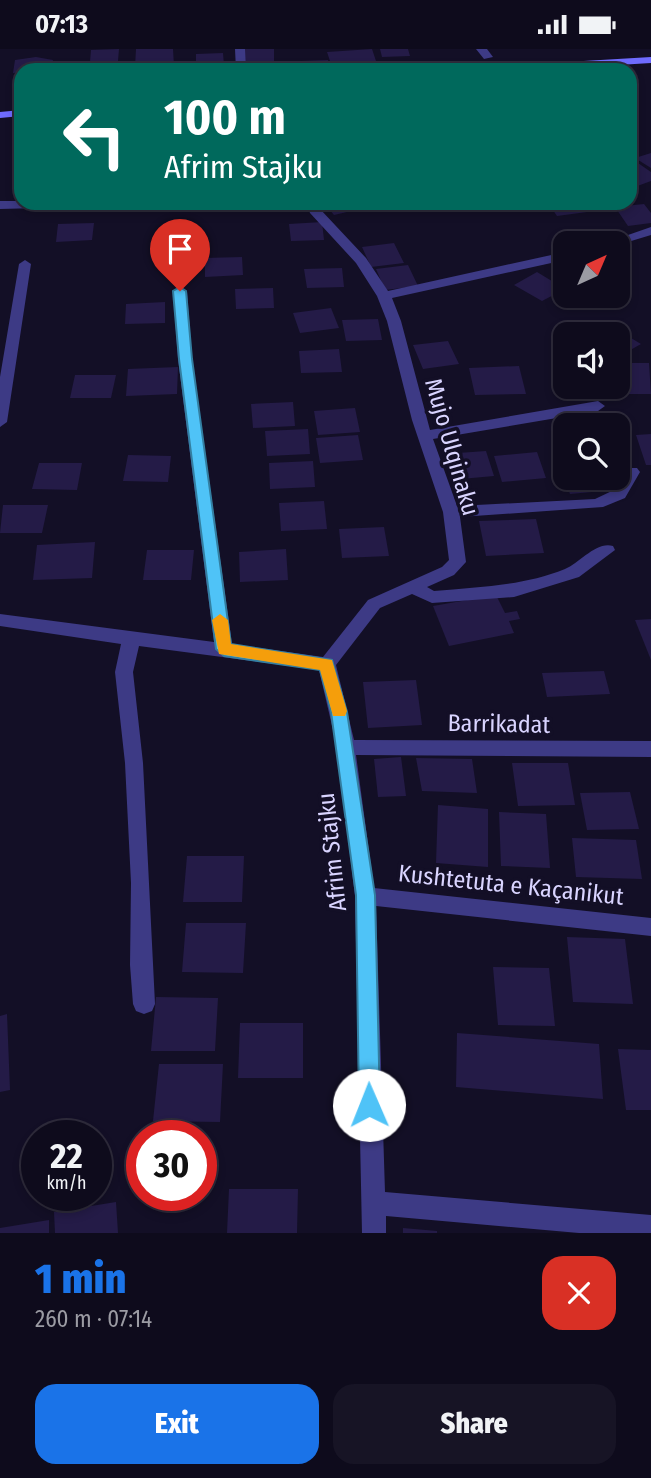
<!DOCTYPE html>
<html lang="en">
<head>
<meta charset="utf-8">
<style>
	:root { --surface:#0e0b1c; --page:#171425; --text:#f1f3f6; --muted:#9b9ba3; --line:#2e2b3b; --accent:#1a73e8 }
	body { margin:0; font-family:"Fira Sans Condensed",sans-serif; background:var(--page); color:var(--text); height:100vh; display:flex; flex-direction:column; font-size:26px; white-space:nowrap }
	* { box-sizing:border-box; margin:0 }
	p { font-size:23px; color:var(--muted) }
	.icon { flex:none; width:38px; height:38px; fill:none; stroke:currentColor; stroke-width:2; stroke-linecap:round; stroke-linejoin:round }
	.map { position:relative; height:1184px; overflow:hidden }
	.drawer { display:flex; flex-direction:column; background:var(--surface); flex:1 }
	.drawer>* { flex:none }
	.banner { position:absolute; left:14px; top:14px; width:623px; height:147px; border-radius:21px; box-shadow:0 4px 10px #0003,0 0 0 2px var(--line); background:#00695c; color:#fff; overflow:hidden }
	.needle { width:46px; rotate:44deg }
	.controls { position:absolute; left:553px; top:182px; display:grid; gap:14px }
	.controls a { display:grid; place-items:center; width:77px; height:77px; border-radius:14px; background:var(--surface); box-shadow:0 4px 10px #0003,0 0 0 2px var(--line); font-size:35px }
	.speed { position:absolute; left:21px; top:1071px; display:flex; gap:14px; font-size:35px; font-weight:700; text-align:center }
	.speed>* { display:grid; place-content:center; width:91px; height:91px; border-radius:50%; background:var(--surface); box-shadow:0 4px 10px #0003,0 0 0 2px var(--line); line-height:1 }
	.speed small { font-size:18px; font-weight:400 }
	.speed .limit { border:10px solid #d22; background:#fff; color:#111 }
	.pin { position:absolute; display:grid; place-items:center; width:60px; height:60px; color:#fff; margin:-72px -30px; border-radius:50% 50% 50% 0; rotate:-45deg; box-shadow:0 0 7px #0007 }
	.pin .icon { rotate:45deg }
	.me { position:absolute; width:77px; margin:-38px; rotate:359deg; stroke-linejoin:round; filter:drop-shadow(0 0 5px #0008) }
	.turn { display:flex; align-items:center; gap:24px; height:147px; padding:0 35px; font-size:32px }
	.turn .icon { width:91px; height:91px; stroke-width:2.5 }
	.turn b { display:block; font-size:49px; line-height:60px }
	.round { display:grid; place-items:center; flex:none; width:74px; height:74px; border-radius:21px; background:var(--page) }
	.headline { display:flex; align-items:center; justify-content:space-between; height:119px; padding:0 35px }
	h1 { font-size:42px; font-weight:800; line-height:52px; color:var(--accent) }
	.action { display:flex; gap:14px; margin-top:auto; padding:14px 35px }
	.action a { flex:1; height:80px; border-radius:21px; background:var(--accent); color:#fff; font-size:28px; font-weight:800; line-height:80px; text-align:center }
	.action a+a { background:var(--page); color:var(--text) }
	.status { display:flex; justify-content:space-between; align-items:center; height:49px; padding:0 35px; background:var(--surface); direction:ltr }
	.status svg { height:19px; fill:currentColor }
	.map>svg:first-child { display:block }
	.building { fill:#241b47 }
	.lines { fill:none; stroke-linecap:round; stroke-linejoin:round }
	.service { fill:#3d3a85; fill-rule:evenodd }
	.minor { fill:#3d3a85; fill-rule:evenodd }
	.secondary { fill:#6f6bff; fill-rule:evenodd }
	.route { fill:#4fc3f7; stroke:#337fa1; stroke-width:2 }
	.slow { fill:#f59e0b }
	.labels { text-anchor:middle; stroke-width:7; stroke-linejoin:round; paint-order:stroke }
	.street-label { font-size:24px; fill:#d9d4ff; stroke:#130f26 }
</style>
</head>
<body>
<div class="status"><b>07:13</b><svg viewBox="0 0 49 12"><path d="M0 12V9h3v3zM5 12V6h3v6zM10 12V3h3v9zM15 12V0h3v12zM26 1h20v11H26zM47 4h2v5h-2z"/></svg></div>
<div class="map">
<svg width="651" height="1184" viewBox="0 0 651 1184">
	<rect width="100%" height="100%" fill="#130f26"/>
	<path class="building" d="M119 0 118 12 90 13 91 1Z
		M136 0H173L174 17 135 18Z
		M244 0H274V14H244Z
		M372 0 377 15 332 18 327 3Z
		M380 0H408L410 7 382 8Z
		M223 4 224 16 196 17V5Z
		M36 8 53 11 51 21 13 24 15 11Z
		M328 11 330 21H303L301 12Z
		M88 12 87 21H59L60 13Z
		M299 14 301 21H273L272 15Z
		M651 104V119L635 109Z
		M635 112 651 123V132L632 139 630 114Z
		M324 154H359L364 159 334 166Z
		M548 154H581L587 163 557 167Z
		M644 155 651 164V174L628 177 615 158Z
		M322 173 324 191 291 192 289 175Z
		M94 174 92 191 56 193 58 175Z
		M394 194 404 214 371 218 362 198Z
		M242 208 243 226 205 228V209Z
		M408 216 418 237 385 241 376 220Z
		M342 219 344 238 307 239 304 220Z
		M537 223 565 240 542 252 514 236Z
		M273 239 274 259 236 260 235 240Z
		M165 253V274L125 275 126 255Z
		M331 259 339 279 300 284 293 264Z
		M378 270 382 291 346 292 342 271Z
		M611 277 641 295 618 308V285H596Z
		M448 292 459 315 423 320 413 296Z
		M339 300 342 323 301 324 299 302Z
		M618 314H649L651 345H611L610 338H618Z
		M519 317 526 345 475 346 469 319Z
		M178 318 177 345 126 347 128 320Z
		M75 326H116L111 349H70Z
		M293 353 295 377 253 379 251 355Z
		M355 359 360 383 318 386 314 362Z
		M308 380 310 405 267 407 265 382Z
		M651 385V416H646L636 386Z
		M358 386 363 411 320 414 316 389Z
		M486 402 494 427 450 431 444 405Z
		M537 403 546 429 502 433 494 407Z
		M128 406 171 407 168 433 123 432Z
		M313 412 315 438 270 440 269 414Z
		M39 414H82L77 441 32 440Z
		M560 418H565V429H609L614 441 570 445Z
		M324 452 327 480 281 482 279 454Z
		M3 456H48L42 484H0Z
		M536 470 544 504 486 507 479 472Z
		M384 478 389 507 342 509 339 480Z
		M95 493 92 529 33 531 37 496Z
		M286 500 288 531 240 533 239 503Z
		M147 501H194L191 531H143Z
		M496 546 505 564 517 562 520 570 509 572 514 584 449 597 433 557Z
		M651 570V611L635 571Z
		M604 622 610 645 547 648 542 624Z
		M416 631 422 676 368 679 363 633Z
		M401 708 406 747 378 748 374 710Z
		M416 709 472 710 477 744 422 742Z
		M512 714H568L575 756 518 757Z
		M630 743 639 780 587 781 580 744Z
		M438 756 488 760V818L436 814Z
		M499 763 546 765 550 819 501 817Z
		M572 789 636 791 642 830 576 828Z
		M187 807H244L242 853H183Z
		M186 874H246L243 924 182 923Z
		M567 888 625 890 633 955 573 953Z
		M493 918 549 919 555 977 498 976Z
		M156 948 218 949 215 1002H151Z
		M7 965 10 1041 0 1043V967Z
		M240 974H303V1029H238Z
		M457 984 599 995 603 1050 456 1038Z
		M618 1000 651 1001V1061H626Z
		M159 1015H223L220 1073 153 1072Z
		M229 1140H298L297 1184H227Z
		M116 1153 118 1184H55L54 1163Z
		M49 1171V1184H0V1179Z
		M403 1179 437 1182V1184H403Z"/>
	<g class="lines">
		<path class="service" d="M0 152H21V154H83L77 158 0 160Z"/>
		<path class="minor" d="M235 0H245L246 21H236Z
			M476 0H487L493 8 484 10Z
			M306 154H318L320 160 366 209 388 242 565 203V211L392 249 401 272 430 381 598 352 605 357 598 362 433 390 457 457 595 450 614 441 627 419H637L640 423 625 449 603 458 460 468 466 513 454 526 427 538 434 542C479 538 523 537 565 520 580 514 596 492 613 497L615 501 579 528 514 548 432 554 412 545 380 559 336 616 354 691 651 692V708L356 706 374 839 651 869V887L376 857 385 1143 651 1166V1184H579L386 1167V1184H362L355 847 337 698 319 621 139 597 133 623 143 714 155 955 152 962 144 965 136 962 133 955 130 916 131 834 125 714 115 623 121 595 0 577V565L214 593 178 310 173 242 180 238 187 242 192 310 232 595 323 608 368 551 442 518 449 511 443 463 412 371 387 272 377 247 356 214 310 164Z
			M651 178V186L618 196 605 194Z
			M25 211 31 215 7 373 0 378V328L19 215Z"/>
		<path class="secondary" d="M651 8V14L537 21H478L483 18Z
			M21 61V67L0 69V63Z"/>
	</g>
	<path class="route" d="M180 238 186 242 192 310 231 595 332 611 347 663 375 846 380 1056 376 1063 369 1066 362 1063 359 1056 356 846 331 663 320 621 224 607 216 600 179 310 173 242Z"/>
	<path class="slow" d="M220 565 228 571 231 595 332 611 347 662 345 667H333L320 621 219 605 212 571Z"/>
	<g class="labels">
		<g class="street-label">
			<text transform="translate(452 398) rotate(74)" y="8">Mujo Ulqinaku</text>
			<text transform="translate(499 675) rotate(1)" y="8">Barrikadat</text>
			<text transform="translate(332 803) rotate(-96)" y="8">Afrim Stajku</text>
			<text transform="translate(511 836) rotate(6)" y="8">Kushtetuta e Kaçanikut</text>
		</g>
	</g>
</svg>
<div class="controls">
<a><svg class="needle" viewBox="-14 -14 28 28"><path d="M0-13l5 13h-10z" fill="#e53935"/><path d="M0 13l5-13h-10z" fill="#9b9ba3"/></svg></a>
<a><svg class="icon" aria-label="sound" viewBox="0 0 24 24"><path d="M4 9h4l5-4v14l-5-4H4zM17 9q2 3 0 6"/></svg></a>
<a><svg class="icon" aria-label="search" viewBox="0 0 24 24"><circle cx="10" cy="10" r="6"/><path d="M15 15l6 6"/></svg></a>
</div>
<div class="speed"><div>22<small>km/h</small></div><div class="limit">30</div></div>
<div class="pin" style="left:180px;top:242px;background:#d93025"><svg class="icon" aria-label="arrive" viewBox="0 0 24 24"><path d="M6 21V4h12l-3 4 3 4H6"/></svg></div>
<svg class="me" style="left:369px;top:1056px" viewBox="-20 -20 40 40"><circle r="19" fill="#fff"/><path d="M0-13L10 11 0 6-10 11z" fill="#4fc3f7"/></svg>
<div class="banner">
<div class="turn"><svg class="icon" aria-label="left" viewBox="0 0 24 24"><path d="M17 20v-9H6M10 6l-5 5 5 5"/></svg><div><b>100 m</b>Afrim Stajku</div></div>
</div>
</div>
<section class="drawer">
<div class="headline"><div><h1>1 min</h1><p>260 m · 07:14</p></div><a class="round" style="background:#d93025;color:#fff"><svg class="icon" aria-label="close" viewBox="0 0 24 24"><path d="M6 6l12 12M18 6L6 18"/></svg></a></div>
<div class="action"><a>Exit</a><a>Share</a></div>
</section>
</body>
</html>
